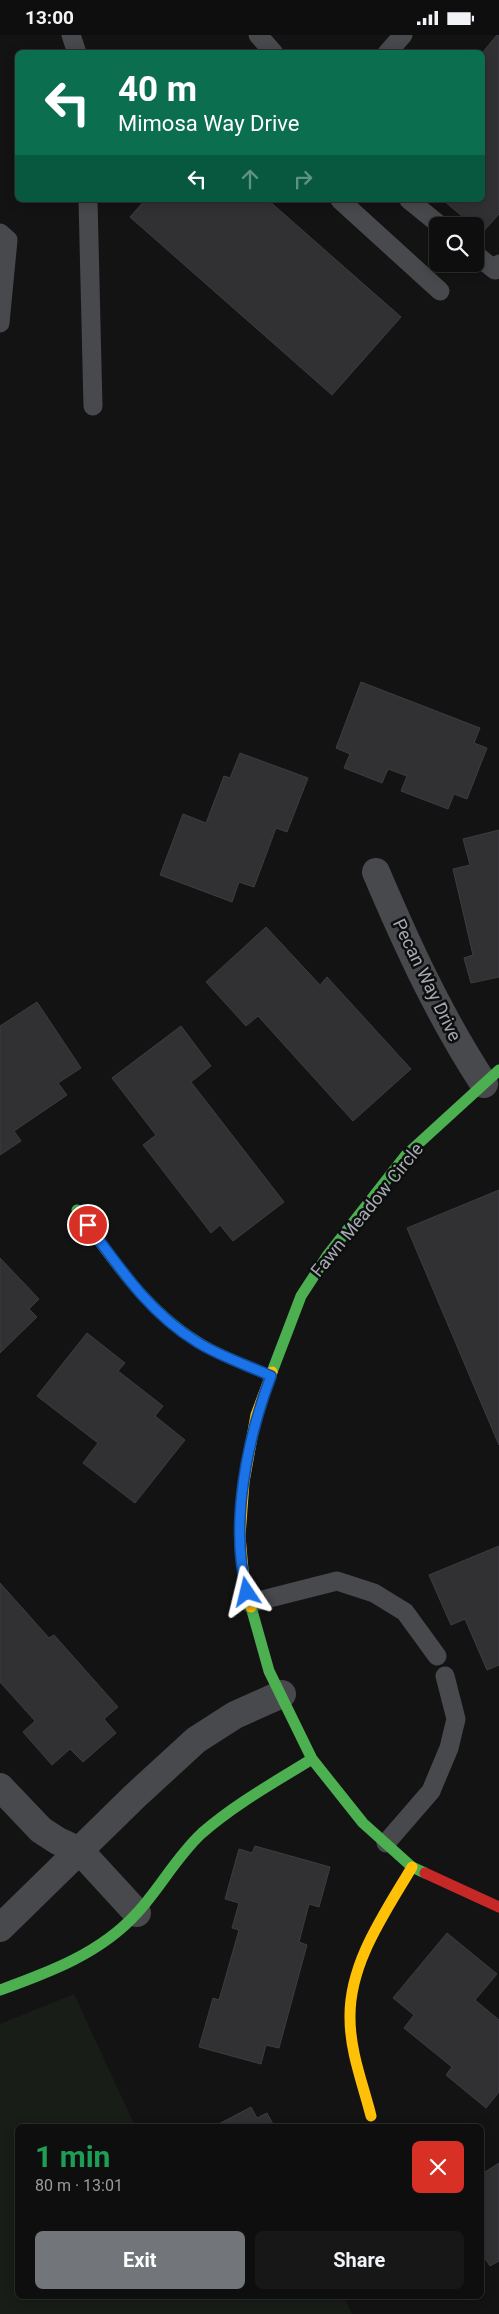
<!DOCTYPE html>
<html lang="en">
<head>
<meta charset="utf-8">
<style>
	:root { --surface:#0e0e0f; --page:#171718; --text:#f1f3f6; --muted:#9b9c9e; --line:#2e2e2f; --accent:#72767b }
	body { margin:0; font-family:Roboto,sans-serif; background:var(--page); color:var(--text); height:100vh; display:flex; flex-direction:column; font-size:19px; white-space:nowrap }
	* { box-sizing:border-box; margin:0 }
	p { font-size:16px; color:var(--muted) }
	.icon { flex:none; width:28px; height:28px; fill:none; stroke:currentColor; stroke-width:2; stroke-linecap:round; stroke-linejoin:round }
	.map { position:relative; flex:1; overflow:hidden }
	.details { position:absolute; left:15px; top:2089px; width:469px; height:175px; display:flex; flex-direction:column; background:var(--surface); border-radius:8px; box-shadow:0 2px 12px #0003,0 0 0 1px var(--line) }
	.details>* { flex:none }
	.banner { position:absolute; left:15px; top:15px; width:470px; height:152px; border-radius:8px; box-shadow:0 2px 12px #0003,0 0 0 1px var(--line); background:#0b6e4f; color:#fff; overflow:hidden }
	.tools { position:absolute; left:429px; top:182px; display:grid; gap:10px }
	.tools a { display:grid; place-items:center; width:55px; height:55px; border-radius:8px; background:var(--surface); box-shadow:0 2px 12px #0003,0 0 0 1px var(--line); font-size:25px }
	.pin { position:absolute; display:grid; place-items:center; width:42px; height:42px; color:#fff; margin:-21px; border:2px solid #fff; border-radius:50%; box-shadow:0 1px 5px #0007 }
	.me { position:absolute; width:55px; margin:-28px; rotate:350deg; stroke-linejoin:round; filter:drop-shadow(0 0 4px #0008) }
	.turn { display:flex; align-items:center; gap:18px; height:105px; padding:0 20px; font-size:22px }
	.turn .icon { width:65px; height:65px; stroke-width:2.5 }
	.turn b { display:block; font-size:35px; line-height:42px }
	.lanes { display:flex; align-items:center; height:48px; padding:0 20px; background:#0003; justify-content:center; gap:25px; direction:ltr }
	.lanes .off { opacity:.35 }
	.round { display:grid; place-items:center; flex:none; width:52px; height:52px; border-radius:8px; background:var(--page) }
	.overview { display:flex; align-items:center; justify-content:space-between; height:85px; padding:0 20px }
	h1 { font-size:30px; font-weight:700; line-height:38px; color:#1e9e55 }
	.primary-button { display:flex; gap:10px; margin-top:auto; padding:10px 20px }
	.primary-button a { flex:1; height:58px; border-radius:8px; background:var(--accent); color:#fff; font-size:20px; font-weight:700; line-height:58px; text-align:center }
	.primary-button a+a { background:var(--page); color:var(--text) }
	.status { display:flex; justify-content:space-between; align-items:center; height:35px; padding:0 25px; background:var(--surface); direction:ltr }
	.status svg { height:14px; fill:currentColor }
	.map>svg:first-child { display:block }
	.green { fill:#181d18 }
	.building { fill:#313134; stroke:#3c3d40 }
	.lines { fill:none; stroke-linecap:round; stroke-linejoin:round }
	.lane { stroke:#48494c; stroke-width:19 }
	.street { stroke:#48494c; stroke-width:28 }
	.fast { stroke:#4caf50; stroke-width:11 }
	.slow { stroke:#ffc107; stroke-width:11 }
	.jam { stroke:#c62828; stroke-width:11 }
	.route-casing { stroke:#114b97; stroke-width:12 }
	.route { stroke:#1a73e8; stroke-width:9 }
	.labels { text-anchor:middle; stroke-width:5; stroke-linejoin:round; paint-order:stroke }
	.street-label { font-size:18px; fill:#a5abb3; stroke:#0e0e0f }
</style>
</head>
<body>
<div class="status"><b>13:00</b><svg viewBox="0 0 49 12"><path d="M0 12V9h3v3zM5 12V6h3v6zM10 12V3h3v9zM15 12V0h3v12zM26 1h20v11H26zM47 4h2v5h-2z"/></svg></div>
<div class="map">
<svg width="499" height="2279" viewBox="0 0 499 2279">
	<rect width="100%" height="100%" fill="#131314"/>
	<path class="green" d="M74 1959 135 2091H18V2261H343L352 2279H0V1989Z"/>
	<path class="building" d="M497 0H499V179L482 198 443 165H482V18Z
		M145 165H268L401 282 332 360 130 182Z
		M361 647 480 693 474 708 487 713 467 764 454 759 448 774 401 756 407 741 388 734 382 748 344 733 350 719 336 713Z
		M240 718 308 743 287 797 276 793 254 852 239 847 232 867 160 840 183 779 206 788 224 741 230 743Z
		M499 795V942L471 948 464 923 473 920 453 834 470 830 463 804Z
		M266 892 320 950 327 942 411 1034 353 1086 258 981 246 991 206 947Z
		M37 967 81 1033 58 1048 67 1060 14 1096 21 1106 0 1120V991Z
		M181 991 211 1031 191 1047 284 1167 233 1206 220 1190 211 1198 143 1110 156 1100 112 1043Z
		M499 1155V1410L407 1193Z
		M0 1223 39 1264 29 1274 37 1282 0 1318Z
		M87 1298 125 1328 118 1336 163 1371 155 1381 185 1405 135 1468 83 1428 98 1408 37 1361Z
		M499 1511V1630L487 1635 465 1584 451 1590 429 1540Z
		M0 1548 49 1603 54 1600 118 1672 104 1684 116 1698 83 1727 70 1714 52 1730 23 1697 35 1686 0 1647Z
		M255 1811 330 1832 319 1872 309 1869 299 1907 307 1910 279 2013 266 2010 261 2029 199 2012 213 1963 219 1965 239 1895 232 1893 239 1868 225 1864 239 1814 252 1818Z
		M447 1898 497 1939 475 1965 499 1985V2057L486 2073 446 2040 452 2032 404 1993 414 1980 393 1963Z
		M251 2072 257 2083 267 2078 274 2091H215Z
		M499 2128V2226L490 2231 481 2217V2137L482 2139Z"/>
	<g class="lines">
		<path class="lane" d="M71 0 77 18
			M258 0 274 18
			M387 18 403 0
			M88 165 93 371
			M340 165 440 256
			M409 165 441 191
			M0 198 8 205 0 288
			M475 219 495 235 499 229
			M250 1568 337 1546 374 1558 405 1577 437 1621
			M386 1808 431 1756 449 1713 456 1684 445 1641"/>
		<path class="street" d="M376 837C407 910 440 982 484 1049
			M0 1752 41 1795 58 1806 80 1816 137 1878
			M0 1893 135 1761 196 1705 235 1680 282 1659"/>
		<path class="fast" d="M77 1175C111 1223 146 1275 198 1307 221 1322 247 1330 271 1341
			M272 1337 301 1261 327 1221 406 1120 499 1035
			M251 1572 269 1636 312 1724 363 1788 412 1832 425 1838
			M0 1955C50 1937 101 1918 137 1878 160 1853 177 1821 202 1798 235 1769 275 1747 312 1724"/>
		<path class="slow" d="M251 1572 244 1546 240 1501 244 1447 256 1380 272 1337
			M371 2081C363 2049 350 2017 350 1983 349 1928 385 1878 412 1832"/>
		<path class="jam" d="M425 1838 499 1872"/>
	</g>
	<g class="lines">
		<defs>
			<path id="route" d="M88 1190C121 1235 149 1277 197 1307 219 1321 247 1330 271 1341 247 1404 229 1491 247 1557"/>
		</defs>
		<use href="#route" class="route-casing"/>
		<use href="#route" class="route"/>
	</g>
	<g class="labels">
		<g class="street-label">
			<text transform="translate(427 945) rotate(64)" y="6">Pecan Way Drive</text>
			<text transform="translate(367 1175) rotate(-51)" y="6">Fawn Meadow Circle</text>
		</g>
	</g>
</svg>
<div class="tools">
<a><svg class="icon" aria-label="search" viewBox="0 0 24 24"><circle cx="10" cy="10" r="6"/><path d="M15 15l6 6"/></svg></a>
</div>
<div class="pin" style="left:88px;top:1190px;background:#d93025"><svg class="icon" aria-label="arrive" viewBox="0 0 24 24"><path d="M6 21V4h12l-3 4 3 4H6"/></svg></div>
<svg class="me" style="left:247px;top:1557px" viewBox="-20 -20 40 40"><path d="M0-17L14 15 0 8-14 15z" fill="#1a73e8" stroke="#fff" stroke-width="4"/></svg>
<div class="banner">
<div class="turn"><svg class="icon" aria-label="left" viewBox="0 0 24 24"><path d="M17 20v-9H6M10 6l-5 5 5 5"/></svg><div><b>40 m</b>Mimosa Way Drive</div></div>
<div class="lanes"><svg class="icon" aria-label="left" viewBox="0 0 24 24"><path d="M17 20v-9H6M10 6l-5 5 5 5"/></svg><svg class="icon off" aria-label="ahead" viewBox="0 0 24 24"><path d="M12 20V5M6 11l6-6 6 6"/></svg><svg class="icon off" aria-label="right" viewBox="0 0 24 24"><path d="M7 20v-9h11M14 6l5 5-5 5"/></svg></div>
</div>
<section class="details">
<div class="overview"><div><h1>1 min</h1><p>80 m · 13:01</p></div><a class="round" style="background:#d93025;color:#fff"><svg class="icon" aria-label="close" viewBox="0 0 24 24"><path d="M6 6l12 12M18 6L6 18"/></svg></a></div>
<div class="primary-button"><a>Exit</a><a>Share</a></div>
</section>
</div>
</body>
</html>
